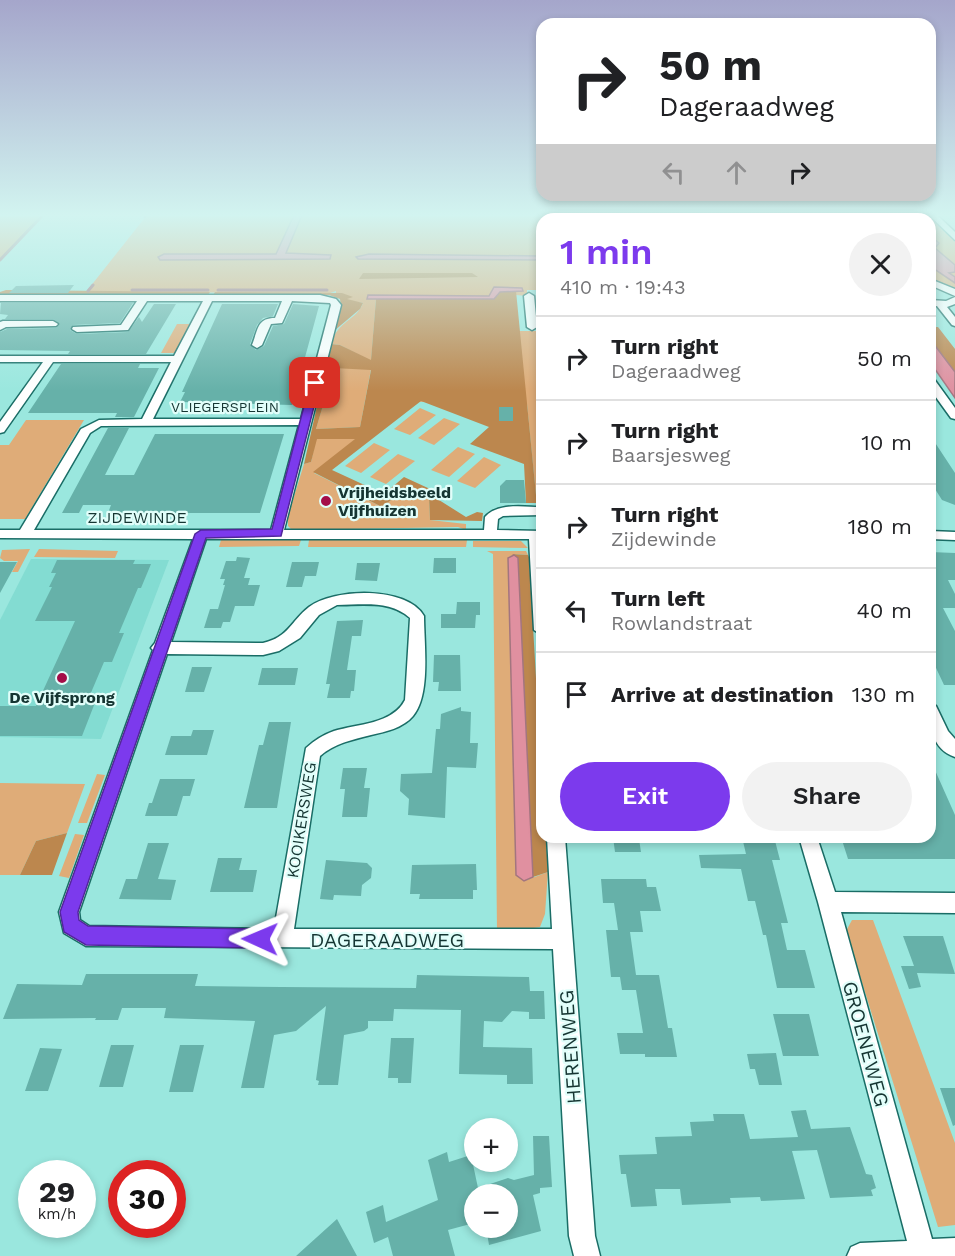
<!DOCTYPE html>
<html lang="en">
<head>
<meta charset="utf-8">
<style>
	:root { --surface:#fff; --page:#f2f2f2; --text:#202124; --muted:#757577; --line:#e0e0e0; --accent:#7c3aed }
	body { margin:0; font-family:"Work Sans",sans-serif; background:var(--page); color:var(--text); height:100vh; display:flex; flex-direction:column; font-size:22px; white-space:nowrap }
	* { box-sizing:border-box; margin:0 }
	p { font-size:20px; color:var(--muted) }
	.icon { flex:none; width:33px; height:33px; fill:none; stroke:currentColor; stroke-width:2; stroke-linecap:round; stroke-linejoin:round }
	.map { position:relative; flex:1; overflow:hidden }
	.side { position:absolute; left:536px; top:213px; width:400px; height:630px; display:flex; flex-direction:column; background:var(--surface); border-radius:18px; box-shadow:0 3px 9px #0003 }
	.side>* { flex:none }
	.top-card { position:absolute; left:536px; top:18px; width:400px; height:183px; border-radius:18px; box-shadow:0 3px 9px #0003; background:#fff; color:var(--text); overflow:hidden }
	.controls { position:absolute; left:464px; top:1118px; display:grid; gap:12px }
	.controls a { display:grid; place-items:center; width:54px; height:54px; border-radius:50%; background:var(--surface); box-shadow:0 3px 9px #0003; font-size:30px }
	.speed { position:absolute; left:18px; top:1160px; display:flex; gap:12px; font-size:30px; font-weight:700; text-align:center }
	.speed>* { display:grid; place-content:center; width:78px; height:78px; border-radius:50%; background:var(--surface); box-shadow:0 3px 9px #0003; line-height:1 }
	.speed small { font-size:15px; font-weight:400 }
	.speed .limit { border:9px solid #d22; background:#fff; color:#111 }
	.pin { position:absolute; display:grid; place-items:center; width:51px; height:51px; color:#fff; margin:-26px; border-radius:12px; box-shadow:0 3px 9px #0006 }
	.me { position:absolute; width:66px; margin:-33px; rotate:271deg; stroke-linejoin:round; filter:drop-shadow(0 0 4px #0008) }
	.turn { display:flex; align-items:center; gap:21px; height:126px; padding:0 24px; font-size:27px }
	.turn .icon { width:78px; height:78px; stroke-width:2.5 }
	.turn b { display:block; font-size:42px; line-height:51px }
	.lanes { display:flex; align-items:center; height:57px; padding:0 24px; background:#0003; justify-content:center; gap:30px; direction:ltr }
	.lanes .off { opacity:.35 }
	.round { display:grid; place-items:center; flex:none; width:63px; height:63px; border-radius:32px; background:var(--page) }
	.head { display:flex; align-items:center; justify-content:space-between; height:102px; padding:0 24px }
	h1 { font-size:36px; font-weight:600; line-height:45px; color:var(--accent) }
	.button { display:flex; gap:12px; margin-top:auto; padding:12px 24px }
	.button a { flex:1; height:69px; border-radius:36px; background:var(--accent); color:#fff; font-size:24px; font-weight:600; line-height:69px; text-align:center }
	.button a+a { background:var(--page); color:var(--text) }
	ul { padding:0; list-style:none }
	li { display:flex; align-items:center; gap:18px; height:84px; padding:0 24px; border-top:2px solid var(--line) }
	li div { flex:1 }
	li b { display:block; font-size:22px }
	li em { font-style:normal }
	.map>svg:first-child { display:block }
	.built { fill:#83dcd2 }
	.green { fill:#dfac78 }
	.forest { fill:#bc874e; fill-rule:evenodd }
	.water { fill:#e090a0; stroke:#a3757f; stroke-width:1.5 }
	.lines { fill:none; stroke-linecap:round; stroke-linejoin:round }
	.stream { stroke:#a3757f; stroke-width:3 }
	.building { fill:#66b1a9 }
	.minor-casing { stroke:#1a6d66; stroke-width:3 }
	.minor { fill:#fff; fill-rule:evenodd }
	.route { fill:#7c3aed; stroke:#51269a; stroke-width:1.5 }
	.poi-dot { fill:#a40d48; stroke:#e1fefa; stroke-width:2 }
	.labels { text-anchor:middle; stroke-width:4.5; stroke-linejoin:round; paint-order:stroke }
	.far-street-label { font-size:14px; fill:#153532; stroke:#e1fefa }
	.poi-label { font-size:16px; font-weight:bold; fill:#153532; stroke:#e1fefa; text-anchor:start }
	.street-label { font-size:16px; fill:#153532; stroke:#e1fefa }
	.near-street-label { font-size:20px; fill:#153532; stroke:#e1fefa }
</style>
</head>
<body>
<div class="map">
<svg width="955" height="1256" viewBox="0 0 955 1256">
	<rect width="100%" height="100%" fill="#9ae7de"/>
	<path class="built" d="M31 559 169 560 101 739 0 737V620Z"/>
	<path class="green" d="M0 215H42L0 260Z
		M147 215H809L812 219H542L541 290H527V296L516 295V291L522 290H493L489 296 368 295 367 299H376L371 361 340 345 331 344C338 320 356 321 363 303L343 300 342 293H336V291L330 293 86 292Z
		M880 215H929L955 242V288L930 278V219H883Z
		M177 324H190L175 353H161Z
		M506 331H541V496H536L527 404 381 401Z
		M334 367 371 369 360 427 316 429Z
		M420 408 436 415 410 435 394 429Z
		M444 418 460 424 434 445 418 438Z
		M26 420H84L25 519H0V445H9Z
		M316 439H356L314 473 382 507 404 490 429 497 430 520 466 524V530L458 527 292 530 288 526V516L304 464 311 462Z
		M374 443 390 450 361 473 345 466Z
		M458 447 475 454 449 477 431 470Z
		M398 454 415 461 386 484 370 477Z
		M484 457 501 465 475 488 457 481Z
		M221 540H301L299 546 219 547Z
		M309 540H467L466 547H308Z
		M473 541H521L528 548 473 547Z
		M30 549 18 572H12L18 561H4L0 558 2 550Z
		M39 549 118 551 115 558 34 557Z
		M487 551H526L528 555 514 554 508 559 524 881 548 872 545 914 540 927 521 930H497L493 554Z
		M97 774 105 775 87 823H78Z
		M0 783 85 784 67 833 36 841 20 875H0Z
		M75 834 84 835 69 878 59 876Z
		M852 920H873L955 1143V1225L938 1227 846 931Z"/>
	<path class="forest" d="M363 273H472L478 277 359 279Z
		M6 290 210 292 208 295H0V292Z
		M516 291 536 495 541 496V503H526L524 464 470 444 489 427 421 401 332 470 384 494 404 477 441 494 439 500 466 517 477 512 483 513 482 521 430 520 429 497 404 490 382 507 313 472 355 439H317L311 462 304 464 331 344 340 345 371 360 376 299H494L500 292ZM334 368 371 370 360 427 316 429Z
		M215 292 342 293 353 297 347 299 363 303 360 309 334 331 341 307 340 299 329 295H213Z
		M930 327H938L955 349V373L930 339Z
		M512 554 528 555 529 557 541 765 542 837H546L548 872 533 877 518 558Z
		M67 833 52 875H20L36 841Z"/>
	<path class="water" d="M294 215H302L286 253 331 255 330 259 160 260 158 257 164 254H276Z
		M930 235 939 243 935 248 955 265V272L949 273 955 277V283L930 266Z
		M369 254 541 256 542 260 358 259 356 257Z
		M494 287 522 288 523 291 500 292 494 299H367L368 295 489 296Z
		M930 339 955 372V398L930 362Z
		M514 555 518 558 533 877 524 881 516 875 508 558Z"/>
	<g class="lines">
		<path class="stream" d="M145 217 147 215
			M0 260 43 215
			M132 290H208
			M218 290H327
			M88 291 93 285"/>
	</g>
	<path class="building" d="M74 285 68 293H9L16 286Z
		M1 303H133L120 323 73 325 70 330 77 334 128 332 139 317 142 322 154 304H176L146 354H68L70 351 0 350V332L7 329 56 328 60 324 53 319H5L8 315 0 314Z
		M222 304H278L273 316 263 318 257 325 250 344 256 350 264 346 273 326 284 324 293 304 319 306 292 405 180 402 185 392H182Z
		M61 364H140L138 368H159L134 417H115L117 413H28Z
		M499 407H513V421H499Z
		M108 428H129L105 475H134L155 434H284L260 513H108L111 505H83L79 513H62Z
		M930 435 955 473V505L942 500 930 481Z
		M506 480H524L526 503H500V486Z
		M930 552 955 553V580H948L955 594V608H943L955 631V685H944L930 655Z
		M237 557 250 558 244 578H250L248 585H260L254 606H235L230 622H223L221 628H204L210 609H218L225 585H223L225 579H220L226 561H236Z
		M434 558H456V573H433Z
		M57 560H135L133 564H151L141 588H138L119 633H124L112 662H104L90 695H98L82 736H0V706H36L75 621H35L52 587H49L56 573H51Z
		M0 562H17L0 593Z
		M292 562H319L316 576H305L302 587H286Z
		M357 563H380L377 581 355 580Z
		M457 602H480V615H476L475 628H441V614H456Z
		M363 620 361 636H352L347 670H356L354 691H351L350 698H327L330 684H326L337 621Z
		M434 655H460L461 691H438L439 682H433Z
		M192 667H212L204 692H185Z
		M262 668H298L295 685H258Z
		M461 707V711L471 712 470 743H478L476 768 447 767 445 818 408 815 409 799 400 791 401 774 432 773 436 729H440L441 714Z
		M269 722H291L277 808H244L259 745H263Z
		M193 730H214L207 755H165L171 736H191Z
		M930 759 955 815V859H848L841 837H930Z
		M343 768H367L364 788H370L367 817H342L345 789H340Z
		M160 779H195L190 796H183L177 816H145L149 803H152Z
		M613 837 639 839 641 852H615Z
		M742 837H774L780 860H772L788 923H781L787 950H805L815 988H777L766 935H763L755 901H748L741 869 701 868 699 855 746 854Z
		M148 843H169L158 879 176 880 171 900 119 899 126 879H137Z
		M218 858H242L239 870H257L253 892H210Z
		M326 860 367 863 372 868 371 878 362 885 361 896 334 895 333 900 320 899Z
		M476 864 477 890H473V899H419L420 894H410L412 865Z
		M601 879H646L647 887H656L661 911H640L643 932H630L636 975H659L668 1028H672L677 1057H645V1054H620L617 1033H643L636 990H622L620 977H611L606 930H618L614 903H603Z
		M903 936H943L955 974 917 973 921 987 909 989 901 966H914Z
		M86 974H198L195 986 281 987 416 988 417 975 529 977 530 991H544L545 1019H529V1012L512 1011 502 1022 484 1021 483 1047 532 1048 533 1084H507V1075L459 1074 461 1010 394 1009 393 1021H368V1028L364 1031 344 1035 338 1085H318L319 1081 316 1080 326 1006 296 1031 274 1035 264 1088H241L255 1021 164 1018 166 1008H122L118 1020H95L96 1018 3 1019 17 984 82 985Z
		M773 1014H809L819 1056H783Z
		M391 1038H414L411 1083H398V1078H388Z
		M111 1045H134L123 1087H99Z
		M180 1045H204L193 1092H169Z
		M40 1048 62 1049 48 1091H25Z
		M776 1053 782 1085H759L755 1069H750L747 1054Z
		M940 1088H955V1125L953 1126Z
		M806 1110 811 1129 850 1127 866 1174 872 1175 876 1188 871 1190 873 1196 830 1198 817 1150 792 1151 805 1199 761 1201 760 1197 730 1198 731 1203 682 1205 680 1189H655L657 1206 631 1207 626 1174H621L619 1155 657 1154 655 1137 692 1136 690 1122 714 1121 713 1114H744L750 1139 798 1137 791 1111Z
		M533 1136H549L552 1187 540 1188V1193L533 1195 541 1231 489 1245 486 1227H507V1194H474V1223L448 1230 455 1256H393L388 1237 374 1243 366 1212 383 1205 386 1222 438 1200 428 1160 447 1152 449 1162 471 1155 478 1188 508 1178 514 1180 534 1175Z
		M337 1219 357 1256H296Z"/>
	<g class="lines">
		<defs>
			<path id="minor" d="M810 215H818L821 219H813Z
				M859 215H868L872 219H863Z
				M929 215H937L955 232V240Z
				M930 279 955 289V296L930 285Z
				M529 293 534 296 537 327 532 330 527 327 524 296Z
				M0 295H320L336 299 341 305 284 530H484L485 517C498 502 524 507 542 507V515L503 516 498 519 497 530 542 531V635L534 630 529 539H206L171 642 263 643C289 637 291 621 309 607 334 588 407 586 424 616 424 643 431 695 413 716 403 728 385 732 371 735 352 740 335 743 320 756L294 929H552L547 837H565L595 1236 600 1256H574L569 1236 553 949 86 946 64 933 59 912 153 650 151 648 155 643 193 539 0 538V530H20L81 429 99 420 142 419 171 362H53L4 432 0 433V422L43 362H0V356H174L203 301H147L128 330 77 332 72 329 73 327 121 325 137 301H0ZM212 301H282L275 318C257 318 258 330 252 345L257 348 262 345 271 324 282 323 292 301 330 303 331 305 301 419H153ZM299 425 271 530H34L90 433 101 426ZM337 605C363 605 390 600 410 618L405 700C393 724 357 724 334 731 323 735 315 740 306 748L274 929 89 926 80 920 79 912 167 654 263 655 279 651 300 638 319 615Z
				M955 297V304L947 307 955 317V326L952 325 937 306H930V300L946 301Z
				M53 321 58 324 56 326 6 327 0 330V322L3 321Z
				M930 378 934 379 955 408V419L951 418 930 389Z
				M930 531 955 532V540L930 539Z
				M930 704 936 706 948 731 955 739V757C931 749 930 725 930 704Z
				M799 837H817L835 892 955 893V913L841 912 932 1239 955 1238V1256H847L851 1247 860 1243 907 1241 818 902Z"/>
		</defs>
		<use href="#minor" class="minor-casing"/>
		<use href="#minor" class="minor"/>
	</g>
	<linearGradient id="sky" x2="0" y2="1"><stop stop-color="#a5a6cb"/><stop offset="0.55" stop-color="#d2f4f0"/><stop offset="1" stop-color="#d2f4f0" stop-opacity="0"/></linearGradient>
	<rect width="955" height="391" fill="url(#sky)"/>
	<path class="route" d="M315 380 320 383 281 536 206 538 78 912 79 920 88 926 260 929 267 932 269 939 267 945 260 948 86 945 64 932 60 912 195 534 201 530 272 529 310 383Z"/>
	<g class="poi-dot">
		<circle cx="326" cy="501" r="6"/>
		<circle cx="62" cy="678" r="6"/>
	</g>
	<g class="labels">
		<g class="far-street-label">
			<text x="225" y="412">VLIEGERSPLEIN</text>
		</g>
		<g class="poi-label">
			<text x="338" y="498">Vrijheidsbeeld<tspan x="338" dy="18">Vijfhuizen</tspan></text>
			<text x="62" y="703" text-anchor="middle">De Vijfsprong</text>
		</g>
		<g class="street-label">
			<text x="137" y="523">ZIJDEWINDE</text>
			<text transform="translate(301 820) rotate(-81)" y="6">KOOIKERSWEG</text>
		</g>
		<g class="near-street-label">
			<text x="387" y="947">DAGERAADWEG</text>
			<text transform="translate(866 1044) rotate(75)" y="7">GROENEWEG</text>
			<text transform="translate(570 1047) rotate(-94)" y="7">HERENWEG</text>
		</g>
	</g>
</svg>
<div class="controls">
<a>+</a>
<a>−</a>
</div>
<div class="speed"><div>29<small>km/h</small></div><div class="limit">30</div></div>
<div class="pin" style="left:315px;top:383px;background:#d93025"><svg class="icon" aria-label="arrive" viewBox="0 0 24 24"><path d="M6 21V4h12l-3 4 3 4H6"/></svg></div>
<svg class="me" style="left:260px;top:939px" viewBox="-20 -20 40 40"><path d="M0-17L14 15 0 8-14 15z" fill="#7c3aed" stroke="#fff" stroke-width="4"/></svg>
<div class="top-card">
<div class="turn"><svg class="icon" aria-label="right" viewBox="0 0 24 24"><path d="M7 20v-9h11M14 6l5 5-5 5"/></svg><div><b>50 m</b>Dageraadweg</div></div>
<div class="lanes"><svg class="icon off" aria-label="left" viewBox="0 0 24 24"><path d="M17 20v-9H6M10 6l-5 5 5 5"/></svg><svg class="icon off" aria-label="ahead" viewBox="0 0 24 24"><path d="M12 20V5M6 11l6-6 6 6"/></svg><svg class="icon" aria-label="right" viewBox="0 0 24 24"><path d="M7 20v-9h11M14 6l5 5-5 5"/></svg></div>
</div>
<section class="side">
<div class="head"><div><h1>1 min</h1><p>410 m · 19:43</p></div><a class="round"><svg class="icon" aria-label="close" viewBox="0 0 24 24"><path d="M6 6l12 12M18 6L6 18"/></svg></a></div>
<ul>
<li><svg class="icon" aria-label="right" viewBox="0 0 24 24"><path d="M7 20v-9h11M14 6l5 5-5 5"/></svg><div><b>Turn right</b><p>Dageraadweg</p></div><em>50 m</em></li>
<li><svg class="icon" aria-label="right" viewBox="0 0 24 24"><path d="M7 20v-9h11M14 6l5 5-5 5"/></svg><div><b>Turn right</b><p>Baarsjesweg</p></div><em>10 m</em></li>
<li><svg class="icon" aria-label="right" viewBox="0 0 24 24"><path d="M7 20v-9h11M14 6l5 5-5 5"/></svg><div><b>Turn right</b><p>Zijdewinde</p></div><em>180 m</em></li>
<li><svg class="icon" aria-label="left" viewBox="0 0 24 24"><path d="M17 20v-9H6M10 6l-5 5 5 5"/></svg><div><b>Turn left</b><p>Rowlandstraat</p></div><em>40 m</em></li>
<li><svg class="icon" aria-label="arrive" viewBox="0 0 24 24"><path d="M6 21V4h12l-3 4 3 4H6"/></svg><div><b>Arrive at destination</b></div><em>130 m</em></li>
</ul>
<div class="button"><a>Exit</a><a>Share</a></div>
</section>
</div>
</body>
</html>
